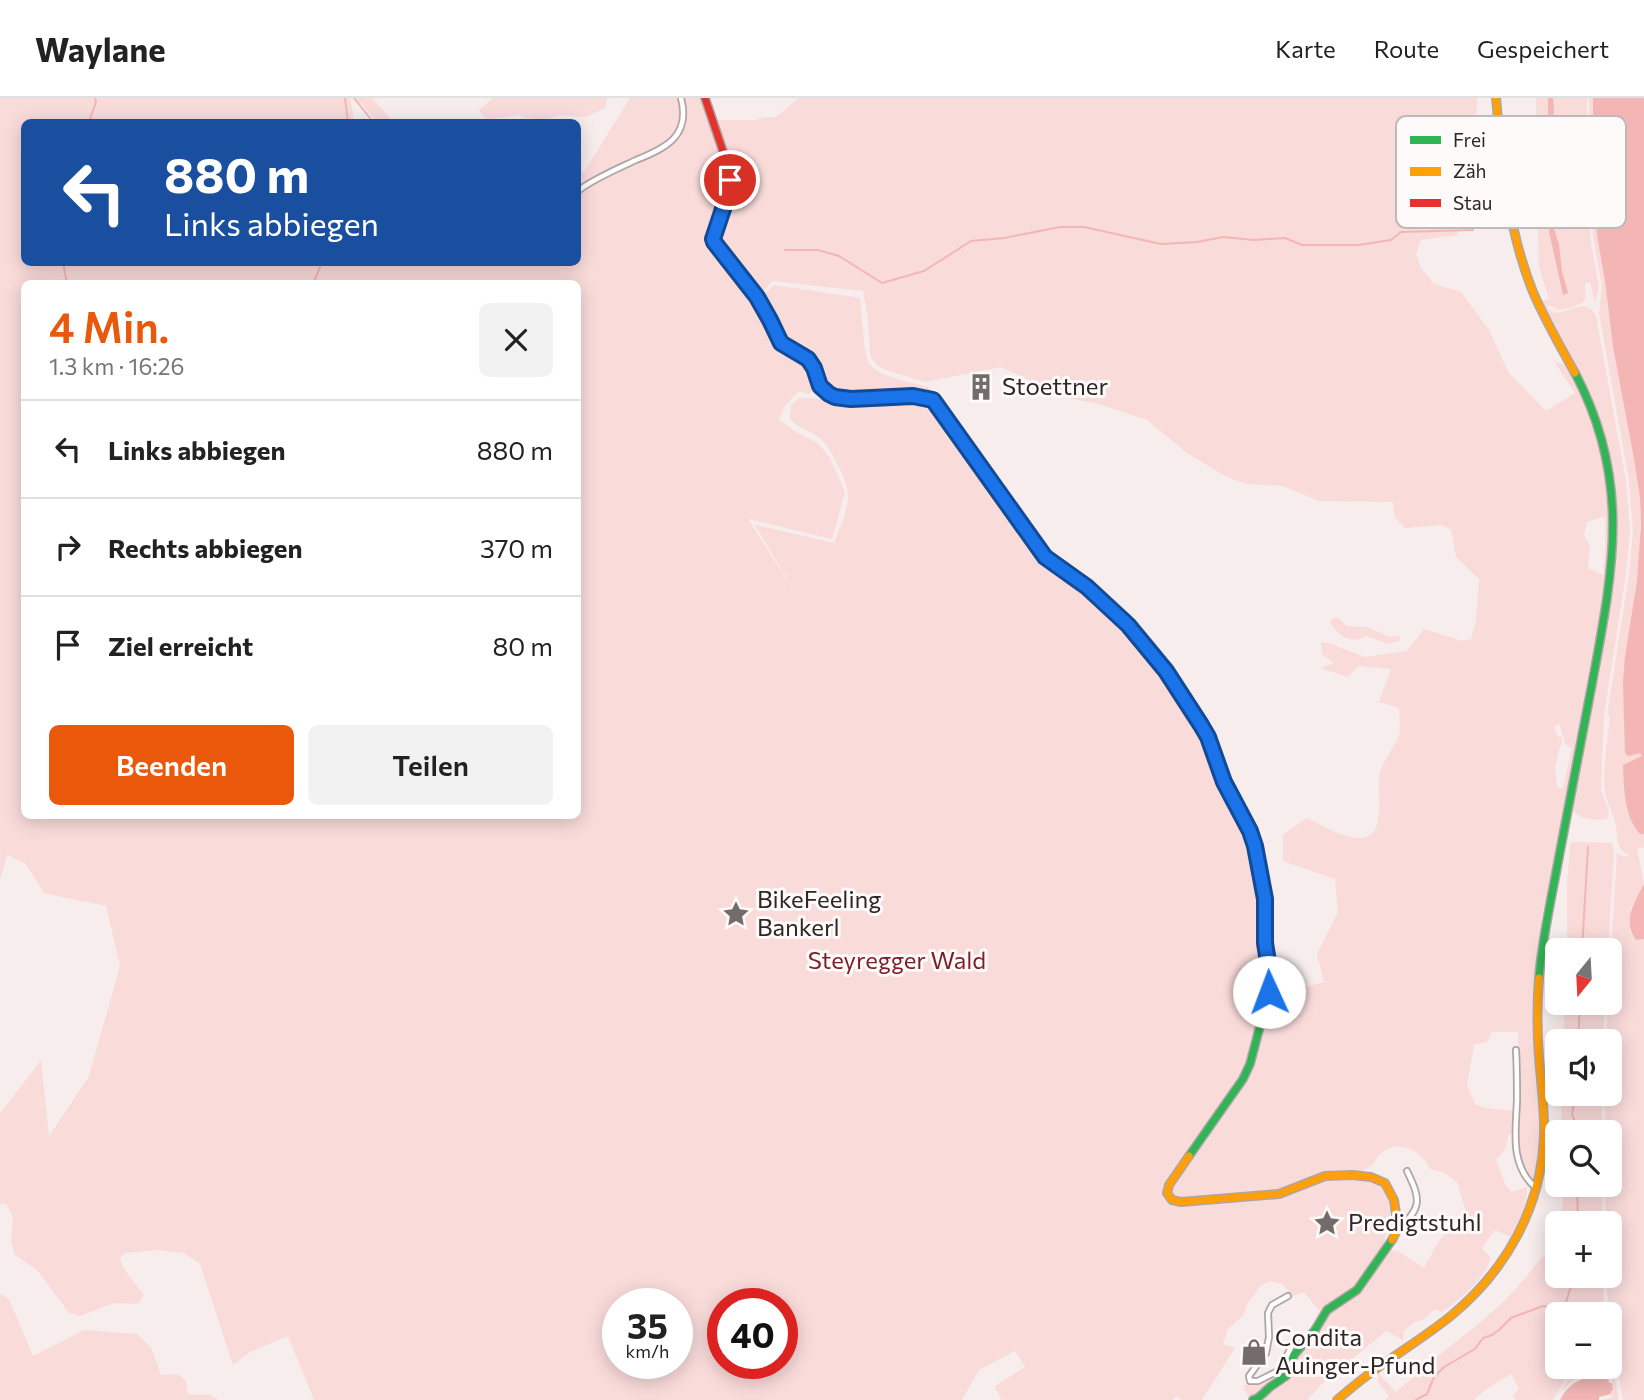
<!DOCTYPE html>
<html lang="de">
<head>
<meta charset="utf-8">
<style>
	:root { --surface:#fff; --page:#f2f2f2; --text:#222; --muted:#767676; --line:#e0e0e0; --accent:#ea580c }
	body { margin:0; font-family:Commissioner,sans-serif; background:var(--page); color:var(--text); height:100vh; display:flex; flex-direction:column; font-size:26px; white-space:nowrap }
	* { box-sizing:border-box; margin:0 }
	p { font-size:23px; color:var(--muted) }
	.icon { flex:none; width:38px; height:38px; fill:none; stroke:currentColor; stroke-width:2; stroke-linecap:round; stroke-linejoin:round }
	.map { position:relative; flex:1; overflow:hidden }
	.side { position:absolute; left:21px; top:182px; width:560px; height:539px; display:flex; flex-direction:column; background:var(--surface); border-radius:10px; box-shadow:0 4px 18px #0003 }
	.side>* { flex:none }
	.guide { position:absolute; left:21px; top:21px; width:560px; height:147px; border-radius:10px; box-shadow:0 4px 18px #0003; background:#1a4fa0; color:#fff; overflow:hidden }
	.needle { width:46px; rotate:198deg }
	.buttons { position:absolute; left:1545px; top:840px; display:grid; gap:14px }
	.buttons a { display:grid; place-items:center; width:77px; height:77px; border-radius:10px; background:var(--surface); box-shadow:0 4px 18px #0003; font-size:35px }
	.speed { position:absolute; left:602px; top:1190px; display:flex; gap:14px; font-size:35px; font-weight:700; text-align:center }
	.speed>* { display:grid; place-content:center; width:91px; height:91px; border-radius:50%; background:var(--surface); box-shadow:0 4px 18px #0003; line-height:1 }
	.speed small { font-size:18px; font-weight:400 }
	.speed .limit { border:10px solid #d22; background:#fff; color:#111 }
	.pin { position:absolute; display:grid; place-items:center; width:60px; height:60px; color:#fff; margin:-30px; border:4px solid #fff; border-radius:50%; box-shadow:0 2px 7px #0007 }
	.me { position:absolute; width:77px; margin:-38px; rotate:358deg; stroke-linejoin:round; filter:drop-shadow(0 0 5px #0008) }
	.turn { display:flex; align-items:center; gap:24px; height:147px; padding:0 28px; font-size:32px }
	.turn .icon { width:91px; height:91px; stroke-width:2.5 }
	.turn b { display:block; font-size:49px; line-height:60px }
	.round { display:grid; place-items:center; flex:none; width:74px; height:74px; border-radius:10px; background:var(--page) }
	.summary { display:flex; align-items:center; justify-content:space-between; height:119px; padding:0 28px }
	h1 { font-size:42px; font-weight:600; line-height:52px; color:var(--accent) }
	.action { display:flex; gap:14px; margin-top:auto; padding:14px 28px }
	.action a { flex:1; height:80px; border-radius:10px; background:var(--accent); color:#fff; font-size:28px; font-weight:600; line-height:80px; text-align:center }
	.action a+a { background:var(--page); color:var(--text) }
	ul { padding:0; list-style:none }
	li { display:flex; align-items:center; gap:21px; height:98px; padding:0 28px; border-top:2px solid var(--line) }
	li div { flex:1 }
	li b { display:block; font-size:26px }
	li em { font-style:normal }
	header { display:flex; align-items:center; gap:42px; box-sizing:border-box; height:98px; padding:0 35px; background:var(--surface); border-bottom:2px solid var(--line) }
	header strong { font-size:33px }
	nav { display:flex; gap:38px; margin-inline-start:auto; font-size:24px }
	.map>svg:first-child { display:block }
	.green { fill:#f9dbda; fill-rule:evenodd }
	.water { fill:#f3b6b5 }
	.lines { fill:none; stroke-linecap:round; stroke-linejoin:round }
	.stream { stroke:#f3b6b5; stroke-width:2 }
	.street-casing { stroke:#ada6a5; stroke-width:8 }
	.fast-casing { stroke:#ada6a5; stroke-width:10 }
	.slow-casing { stroke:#ada6a5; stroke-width:10 }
	.jam-casing { stroke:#ada6a5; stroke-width:10 }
	.street { stroke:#fefcfc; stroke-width:4.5 }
	.fast { stroke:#30b455; stroke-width:7 }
	.slow { stroke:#ff9f0a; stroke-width:7 }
	.jam { stroke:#e5322d; stroke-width:7 }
	.route-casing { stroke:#114b97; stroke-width:18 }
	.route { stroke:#1a73e8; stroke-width:12 }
	.labels { text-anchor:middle; stroke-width:6; stroke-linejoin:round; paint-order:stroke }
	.poi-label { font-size:24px; fill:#2d2626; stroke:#fefafa; text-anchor:start }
	.park-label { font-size:24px; fill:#7e1f28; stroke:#fefafa }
	.key { fill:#fefafa; stroke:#bfbaba; stroke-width:2 }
	.key-label { font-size:19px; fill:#2d2626 }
</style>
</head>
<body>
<header>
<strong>Waylane</strong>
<nav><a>Karte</a><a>Route</a><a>Gespeichert</a></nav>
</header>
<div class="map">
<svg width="1644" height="1302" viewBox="0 0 1644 1302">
	<rect width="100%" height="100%" fill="#f7edec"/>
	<path class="green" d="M0 0H350L353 15V24H24V164H578V73L584 74 630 0H703L715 22H756L764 19H776L799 0H1477V10L1458 90V137L1421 142 1416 156 1421 170 1434 186 1461 194 1489 232 1509 275 1546 313 1575 295 1555 265C1568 264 1570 276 1575 286 1608 345 1612 416 1606 481L1551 780 1541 820 1542 830 1533 892 1534 950 1540 1019 1538 1058 1534 1080 1531 1082C1510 1060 1519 1023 1519 995 1519 975 1518 954 1518 934H1492L1487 944 1474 947 1467 987 1475 1006 1485 1010 1514 1013 1513 1034 1509 1036 1505 1051 1496 1062 1506 1088 1512 1094 1527 1089C1527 1108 1519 1122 1510 1139L1495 1132 1482 1150 1490 1159C1488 1179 1458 1203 1442 1214L1435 1211 1423 1222 1415 1224 1404 1233 1403 1242 1386 1233 1322 1286 1307 1302H1259L1275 1288 1300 1252 1311 1245 1313 1242 1318 1244 1320 1239 1316 1237 1328 1214 1333 1208 1354 1199 1389 1152 1398 1153 1424 1170C1431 1159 1441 1134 1453 1130 1458 1128 1465 1128 1470 1128L1457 1084 1443 1074 1430 1071C1421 1051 1397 1040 1379 1057 1376 1059 1376 1064 1373 1066 1367 1072 1355 1075 1347 1078 1376 1082 1383 1079 1394 1109L1390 1114C1391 1127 1383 1136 1385 1147L1360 1185 1322 1216 1304 1194 1294 1198 1282 1186 1270 1183 1261 1187 1248 1205 1243 1218 1228 1231 1223 1246 1235 1250 1202 1302H1181L1177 1298 1172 1302H1001L995 1288 1025 1269 1015 1253 979 1272 962 1302H314L288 1238 250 1254 233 1267 200 1166 184 1155 158 1152 125 1155 120 1160C122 1172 136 1186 144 1197L138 1206 114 1205 80 1218 69 1215 37 1172 15 1157 11 1143 13 1119 6 1106H0V1016L41 962 49 1038 89 978 120 868 106 808 44 795 26 766 7 757 0 782ZM772 183 863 193 868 221 870 255 871 260 878 268 886 272 925 284 1001 269 1027 281 1049 298 1055 297 1102 307 1147 322 1187 355 1225 378 1246 386 1283 388 1319 403 1393 404 1394 418 1405 430 1442 427 1451 432 1456 459 1479 481 1476 523 1471 541 1462 543 1424 531 1407 553 1365 559 1329 545H1321L1322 556 1334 565 1320 570 1348 579 1358 568 1391 571 1379 604 1399 610C1399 618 1401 630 1399 637 1395 649 1385 659 1381 671 1377 684 1380 701 1379 714 1377 762 1330 731 1307 720L1283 737V763L1335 781 1338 814 1317 856 1324 884 1272 898 1253 964 1172 1086 1171 1093 1173 1098 1185 1101 1274 1095 1173 1104 1166 1090 1249 966 1266 899 1267 878 1263 773 1201 622 1166 570 1090 489 1043 454 936 311 924 303 867 304 799 300 791 307 790 321C799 331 813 333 822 342 829 349 833 358 837 366 856 399 847 412 834 445L755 427 797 498 748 421 832 441 845 394 829 358 816 344 794 333 779 321 784 309 799 293 809 296 815 289 814 277 809 265 790 256 781 247 756 202ZM24 186H578V718H24ZM1605 418V451L1603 477 1588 470 1590 448 1584 437 1587 424ZM1559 625 1565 645 1569 649H1572L1563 690 1557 689 1555 670 1560 648 1562 646 1561 638 1558 639 1554 629ZM618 1206H677V1265H618ZM723 1206H782V1265H723Z
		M356 0H373L393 24H377Z
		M493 0H610L607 1 605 10 588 18 580 19 560 17 544 22 527 20 519 17 491 21 484 19 479 12Z
		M1536 0H1548L1549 134 1563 197 1568 195 1562 173 1559 150 1553 128 1554 90 1553 31 1554 10 1553 0H1587V99L1591 145 1599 190 1595 205 1590 184 1585 186C1584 191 1587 199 1584 203 1580 208 1561 213 1556 211 1554 210 1553 208 1551 207L1547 208 1551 213 1556 215C1572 213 1586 200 1596 218L1626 383 1630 433 1626 476 1604 617 1601 692 1609 714 1607 721C1596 723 1576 722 1572 709 1581 662 1590 615 1599 568 1616 479 1630 412 1600 322 1586 281 1562 242 1542 203L1549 201 1539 168 1536 72Z
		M1589 0H1593L1594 113 1605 183 1613 249 1634 361 1640 400 1641 451 1637 483 1625 558 1642 659 1640 736H1644V749L1637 751 1644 786 1631 810 1630 834 1636 842 1644 841V1302H1623L1611 1228 1606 1184V1178H1610V1125H1606L1605 1087H1610V1034H1605V996H1610V943H1606L1608 907V905H1610V870L1617 755 1623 759 1629 757C1614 751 1619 738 1615 724 1613 715 1608 707 1606 698 1601 678 1608 640 1610 619L1607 615 1608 610 1629 476 1633 433 1629 383 1599 215 1602 188 1593 138 1590 103Z
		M774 187 860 200C862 213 863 258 870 267 879 278 913 285 928 289L930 291 929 297 843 299 823 290 813 264 781 243 760 200Z
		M1338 519 1347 528 1367 529 1390 539 1400 538 1399 543 1389 546 1366 538C1352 547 1338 538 1330 524L1332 521Z
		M1572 744 1612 745 1614 754 1608 852H1567V787L1570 746Z
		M1565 905H1605L1603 943H1563Z
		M1561 996H1602V1034H1561Z
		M1562 1087H1602L1603 1125H1558L1563 1104Z
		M1557 1126 1558 1178H1603L1604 1216H1558V1269H1610V1256L1619 1302H1603L1612 1299V1293L1614 1292 1611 1277H1609L1607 1270C1584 1276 1575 1277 1559 1296L1568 1282H1565L1553 1302H1515L1513 1298 1519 1291 1511 1276 1488 1290 1473 1302H1386L1389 1297 1378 1284V1275L1396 1294C1409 1284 1420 1272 1433 1262 1468 1234 1503 1209 1530 1174 1540 1160 1549 1155 1556 1139L1554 1134Z
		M0 1196 9 1201 33 1258 84 1232 137 1236 151 1249 161 1277 178 1276 186 1283 188 1296 210 1297 219 1302H0Z
		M1300 1240 1303 1241 1283 1279 1249 1301 1243 1287C1278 1285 1281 1269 1296 1243Z"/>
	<path class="water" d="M1548 0H1553L1554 10 1553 31 1554 75 1553 128 1559 146 1562 173 1568 195 1563 197 1549 134Z
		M1593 0H1644V736H1640C1624 718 1624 690 1623 667L1642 658 1640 655 1628 658 1625 655 1623 585 1625 558 1637 483 1641 427 1640 400 1634 361 1613 249 1605 183 1597 137 1593 92Z
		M1644 786V841L1636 842C1622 824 1634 804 1644 786Z
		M1607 1274 1609 1285H1612L1613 1292 1611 1293V1296L1599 1299V1302H1560C1570 1282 1586 1279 1607 1274Z"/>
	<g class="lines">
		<path class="stream" d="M345 0 348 24
			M354 0 373 24
			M89 24 96 4 95 0
			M785 152H818L839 158 882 185 924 173 971 143 1004 140 1060 129H1084L1161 146 1197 144 1223 139 1254 142 1285 140 1302 147H1359L1391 142 1401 134 1473 132
			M65 164 64 170 67 186
			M313 186 322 164
			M1582 852 1588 749
			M1578 943 1580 905
			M1575 996 1572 1017 1576 1025 1577 1034
			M1577 1087 1578 1125
			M1416 1302 1427 1296 1434 1279 1444 1269 1475 1251 1483 1240 1492 1237 1499 1232 1511 1220 1543 1208 1557 1210 1562 1209 1566 1204 1574 1178"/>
		<defs>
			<path id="street" d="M578 93C591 82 619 70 636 62 666 50 691 38 681 0
				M1516 952C1517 969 1517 985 1517 1002 1516 1032 1509 1067 1536 1090
				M1398 1132C1422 1109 1421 1102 1407 1073
				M1288 1198 1272 1207 1268 1215 1269 1239 1266 1255 1249 1278 1250 1283H1258L1276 1274 1281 1270 1294 1243 1301 1238 1307 1241"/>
			<path id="fast" d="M1101 502 1128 527 1165 573 1208 639 1224 684 1253 742 1265 801V845L1270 877 1269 894 1250 966 1243 981 1189 1058
				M1539 880C1542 841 1551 803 1558 764 1569 705 1581 646 1592 586 1613 473 1632 383 1575 275
				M1253 1302 1258 1300 1270 1289 1286 1278 1294 1257 1315 1232 1327 1212 1357 1192 1392 1142"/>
			<path id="slow" d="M1496 0C1502 66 1508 132 1533 194 1545 222 1560 248 1575 275
				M783 246 808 261 814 270 820 288 829 296 851 301 913 298 933 302 1045 459 1087 489 1101 502
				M1189 1058 1169 1087 1167 1095 1172 1102 1181 1104 1279 1096 1325 1078 1352 1077 1371 1079 1385 1085 1394 1102 1397 1123 1396 1134 1392 1142
				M1337 1302C1352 1289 1367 1277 1383 1266 1406 1250 1430 1235 1452 1217 1506 1172 1541 1110 1544 1039 1545 1012 1541 986 1539 959 1537 933 1537 906 1539 880"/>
			<path id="jam" d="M705 0 729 71V89L726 107 713 141 757 199 781 245 783 246"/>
		</defs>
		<use href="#street" class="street-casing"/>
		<use href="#fast" class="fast-casing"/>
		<use href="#slow" class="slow-casing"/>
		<use href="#jam" class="jam-casing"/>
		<use href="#street" class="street"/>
		<use href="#fast" class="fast"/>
		<use href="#slow" class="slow"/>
		<use href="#jam" class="jam"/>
	</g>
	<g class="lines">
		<defs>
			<path id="route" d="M730 82 729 93 713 141 714 144 757 199 770 222 781 245 808 261 814 270 820 288 829 296 835 299 851 301 913 298 933 302 1045 459 1087 489 1128 527 1166 573 1201 627 1208 639 1224 684 1250 733 1255 748 1265 801V845L1270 877 1269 894"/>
		</defs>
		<use href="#route" class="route-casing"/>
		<use href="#route" class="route"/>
	</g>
	<defs>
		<symbol id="building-bare" viewBox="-9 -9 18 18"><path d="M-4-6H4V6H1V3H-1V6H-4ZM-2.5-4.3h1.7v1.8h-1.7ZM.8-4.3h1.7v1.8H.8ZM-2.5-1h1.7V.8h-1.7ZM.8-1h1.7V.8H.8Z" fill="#746c6b" stroke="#fefafa" stroke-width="2.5" paint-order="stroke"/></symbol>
		<symbol id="sight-bare" viewBox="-9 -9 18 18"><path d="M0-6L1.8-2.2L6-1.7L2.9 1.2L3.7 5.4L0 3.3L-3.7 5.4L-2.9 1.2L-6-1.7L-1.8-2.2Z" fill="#746c6b" stroke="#fefafa" stroke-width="2.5" paint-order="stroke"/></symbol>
		<symbol id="shop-bare" viewBox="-9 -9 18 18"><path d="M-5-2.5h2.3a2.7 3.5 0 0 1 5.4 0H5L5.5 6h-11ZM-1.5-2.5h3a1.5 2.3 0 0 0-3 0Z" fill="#746c6b" stroke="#fefafa" stroke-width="2.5" paint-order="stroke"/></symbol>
	</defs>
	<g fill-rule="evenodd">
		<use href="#building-bare" x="962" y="270" width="38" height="38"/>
		<use href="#sight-bare" x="717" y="797" width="38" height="38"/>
		<use href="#sight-bare" x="1308" y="1106" width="38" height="38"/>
		<use href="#shop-bare" x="1235" y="1235" width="38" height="38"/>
	</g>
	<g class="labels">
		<g class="poi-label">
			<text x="1002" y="297">Stoettner</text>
			<text x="757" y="810">BikeFeeling<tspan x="757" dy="28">Bankerl</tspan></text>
			<text x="1348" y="1133">Predigtstuhl</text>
			<text x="1275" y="1248">Condita<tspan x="1275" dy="28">Auinger-Pfund</tspan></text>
		</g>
		<g class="park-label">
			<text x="897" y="871">Steyregger Wald</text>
		</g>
	</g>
	<rect x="1396" y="18" width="230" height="112" rx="10" class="key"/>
	<rect x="1410" y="38" width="31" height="8" fill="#30b455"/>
	<rect x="1410" y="69" width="31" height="9" fill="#ff9f0a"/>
	<rect x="1410" y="101" width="31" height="8" fill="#e5322d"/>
	<g class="key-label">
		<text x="1453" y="49">Frei</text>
		<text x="1453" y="80">Zäh</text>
		<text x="1453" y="112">Stau</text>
	</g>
</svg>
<div class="buttons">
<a><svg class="needle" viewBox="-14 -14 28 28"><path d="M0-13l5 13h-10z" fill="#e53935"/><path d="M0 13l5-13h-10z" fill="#767676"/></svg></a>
<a><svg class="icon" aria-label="sound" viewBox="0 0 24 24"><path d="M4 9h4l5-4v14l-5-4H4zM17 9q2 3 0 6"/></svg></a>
<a><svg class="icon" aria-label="search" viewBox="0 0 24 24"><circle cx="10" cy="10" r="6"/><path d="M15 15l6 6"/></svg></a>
<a>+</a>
<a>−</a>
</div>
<div class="speed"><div>35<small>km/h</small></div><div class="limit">40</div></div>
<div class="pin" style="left:730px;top:82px;background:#d93025"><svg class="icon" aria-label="arrive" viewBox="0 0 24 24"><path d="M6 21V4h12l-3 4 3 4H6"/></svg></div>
<svg class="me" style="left:1269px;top:894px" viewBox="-20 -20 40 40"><circle r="19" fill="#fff"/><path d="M0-13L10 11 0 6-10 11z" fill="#1a73e8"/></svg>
<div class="guide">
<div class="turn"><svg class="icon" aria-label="left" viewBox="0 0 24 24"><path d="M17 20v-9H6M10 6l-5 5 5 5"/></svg><div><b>880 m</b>Links abbiegen</div></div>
</div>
<section class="side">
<div class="summary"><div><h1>4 Min.</h1><p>1.3 km · 16:26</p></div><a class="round"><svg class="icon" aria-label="close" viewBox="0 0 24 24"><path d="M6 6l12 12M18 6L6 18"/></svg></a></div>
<ul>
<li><svg class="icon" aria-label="left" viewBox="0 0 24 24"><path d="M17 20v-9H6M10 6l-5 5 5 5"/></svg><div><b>Links abbiegen</b></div><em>880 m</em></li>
<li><svg class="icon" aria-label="right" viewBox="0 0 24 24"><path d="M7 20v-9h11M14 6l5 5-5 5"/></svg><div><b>Rechts abbiegen</b></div><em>370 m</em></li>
<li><svg class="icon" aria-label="arrive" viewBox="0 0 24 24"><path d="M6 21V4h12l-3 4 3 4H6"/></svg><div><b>Ziel erreicht</b></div><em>80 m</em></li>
</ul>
<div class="action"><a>Beenden</a><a>Teilen</a></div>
</section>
</div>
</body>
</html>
